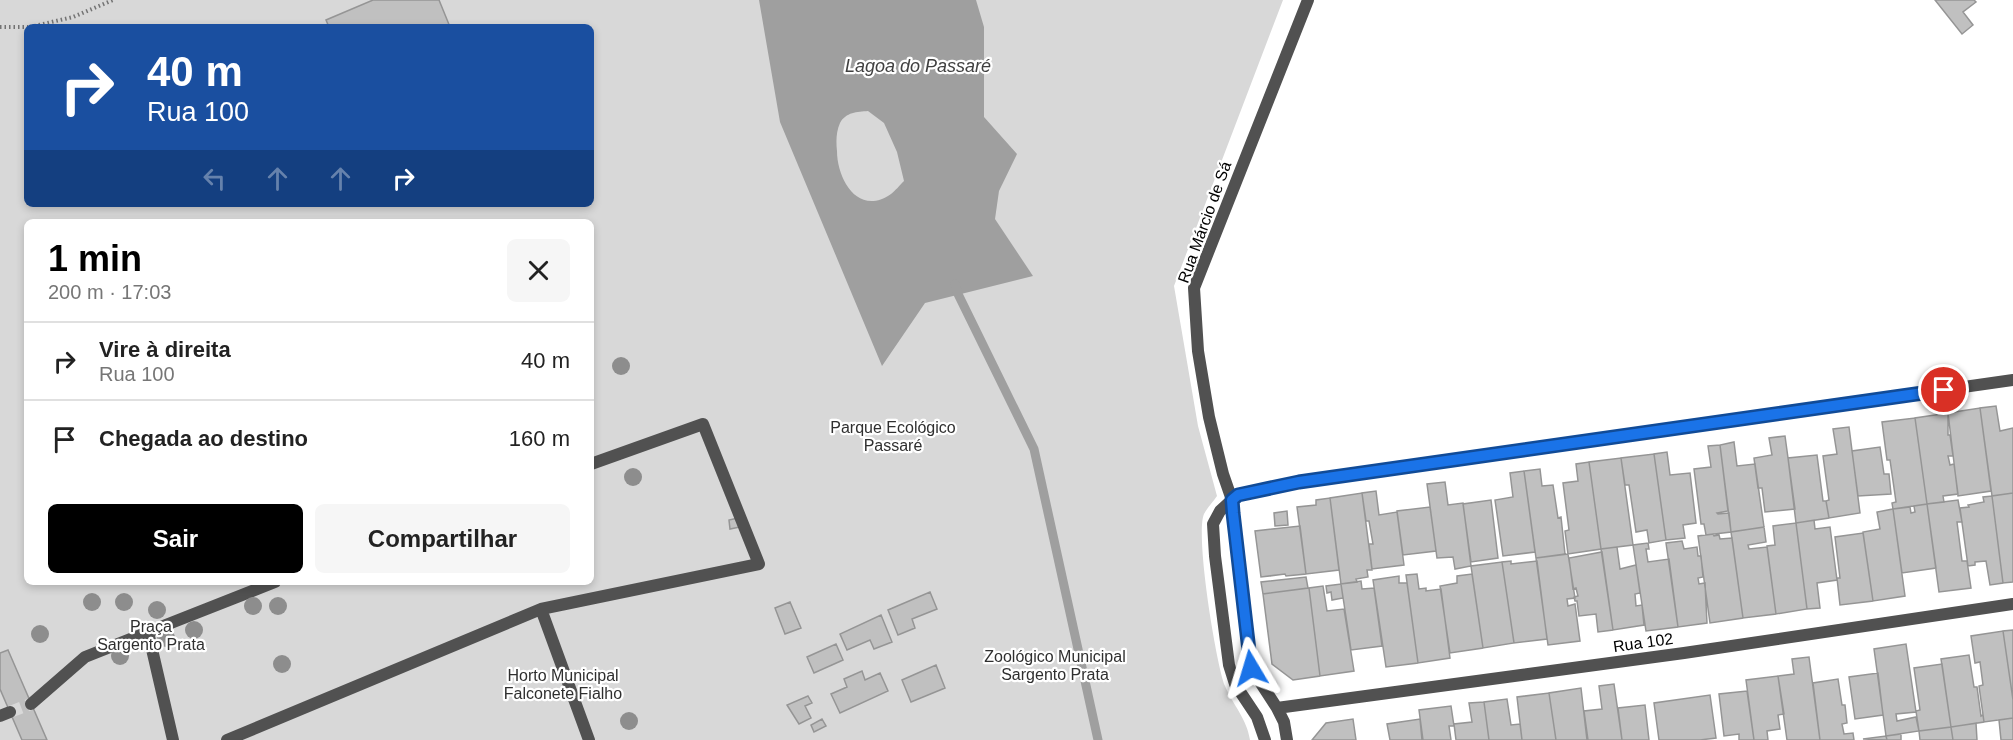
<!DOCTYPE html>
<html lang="pt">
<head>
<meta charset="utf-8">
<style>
	:root { --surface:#fff; --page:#f6f6f6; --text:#222; --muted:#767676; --line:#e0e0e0; --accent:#000 }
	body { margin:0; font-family:Arial,sans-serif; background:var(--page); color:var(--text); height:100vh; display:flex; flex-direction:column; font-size:22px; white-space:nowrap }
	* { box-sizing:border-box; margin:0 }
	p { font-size:20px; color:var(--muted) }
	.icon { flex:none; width:33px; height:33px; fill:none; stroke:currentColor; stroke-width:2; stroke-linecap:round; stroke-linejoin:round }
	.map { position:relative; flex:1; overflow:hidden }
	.details { position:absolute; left:24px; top:219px; width:570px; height:366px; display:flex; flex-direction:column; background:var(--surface); border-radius:9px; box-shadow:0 3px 9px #0003 }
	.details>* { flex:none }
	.guide { position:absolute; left:24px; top:24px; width:570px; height:183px; border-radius:9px; box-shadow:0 3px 9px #0003; background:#1a4fa0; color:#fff; overflow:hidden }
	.pin { position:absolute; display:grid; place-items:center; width:51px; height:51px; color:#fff; margin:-26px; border:3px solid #fff; border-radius:50%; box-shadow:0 2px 6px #0007 }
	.me { position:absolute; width:66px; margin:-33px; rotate:353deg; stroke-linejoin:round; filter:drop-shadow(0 0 4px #0008) }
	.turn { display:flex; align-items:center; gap:21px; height:126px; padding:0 24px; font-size:27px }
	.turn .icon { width:78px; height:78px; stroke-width:2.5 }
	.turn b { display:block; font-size:42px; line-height:51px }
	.lanes { display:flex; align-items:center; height:57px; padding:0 24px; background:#0003; justify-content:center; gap:30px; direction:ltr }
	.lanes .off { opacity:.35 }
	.round { display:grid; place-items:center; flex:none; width:63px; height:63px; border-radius:9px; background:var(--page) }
	.headline { display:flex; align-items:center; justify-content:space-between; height:102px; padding:0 24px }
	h1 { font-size:36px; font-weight:800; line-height:45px; color:var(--accent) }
	.button { display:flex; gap:12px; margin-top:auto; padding:12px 24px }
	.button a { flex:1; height:69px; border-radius:9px; background:var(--accent); color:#fff; font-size:24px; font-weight:800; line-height:69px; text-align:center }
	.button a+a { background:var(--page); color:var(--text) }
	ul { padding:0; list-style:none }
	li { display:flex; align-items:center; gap:18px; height:78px; padding:0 24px; border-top:2px solid var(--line) }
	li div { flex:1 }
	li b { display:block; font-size:22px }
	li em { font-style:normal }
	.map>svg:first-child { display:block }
	.green { fill:#d8d8d8; fill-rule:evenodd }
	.water { fill:#9f9f9f; fill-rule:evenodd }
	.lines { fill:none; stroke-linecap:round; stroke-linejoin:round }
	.stream { stroke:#9f9f9f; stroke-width:9 }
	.building { fill:#c0c0c0; stroke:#959595; stroke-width:1.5 }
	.street-tunnel { stroke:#d9d9d9; stroke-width:12; stroke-dasharray:12 6; stroke-linecap:butt }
	.path { stroke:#737373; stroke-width:4; stroke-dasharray:1.5 3; stroke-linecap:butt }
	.street { stroke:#515151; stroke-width:12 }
	.tree { fill:#8d8d8d }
	.route-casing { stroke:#114b97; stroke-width:15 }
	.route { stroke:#1a73e8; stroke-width:10 }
	.labels { text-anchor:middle; stroke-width:4.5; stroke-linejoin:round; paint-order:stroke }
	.street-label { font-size:16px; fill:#000; stroke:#fff }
	.park-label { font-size:16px; fill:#2f2f2f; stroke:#fff }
	.water-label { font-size:18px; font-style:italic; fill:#404040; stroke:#fff }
</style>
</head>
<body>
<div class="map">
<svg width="2013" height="740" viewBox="0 0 2013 740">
	<rect width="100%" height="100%" fill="#fff"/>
	<path class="green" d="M0 0H1283L1174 286 1198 426 1217 496C1213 502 1207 508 1204 514 1195 535 1216 663 1225 686 1233 705 1247 719 1250 740H0ZM27 27H591V204H27ZM27 222H591V582H27Z"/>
	<path class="water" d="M759 0H976L984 27V117L1017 154 999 191 995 219 1033 276 925 303 882 366 780 122ZM868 111 884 123 897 152 904 181C900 185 895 191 891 194 858 217 837 179 837 151 836 142 836 132 840 123 846 112 857 112 868 111Z"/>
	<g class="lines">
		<path class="stream" d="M955 284 958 294 1034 449 1098 740"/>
	</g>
	<path class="building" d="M373 0H439L450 27H329L326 20Z
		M1935 0H1974L1976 2 1963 12 1973 25 1962 34Z
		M1996 406 2000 431 2013 428V493L1992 496 1980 408Z
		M1980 408 1991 491 1958 496 1948 413Z
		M1948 413V435H1950L1953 456H1948L1950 465 1954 464 1958 494 1943 496 1944 502 1927 504 1915 418Z
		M1915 418 1927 504 1893 509 1892 503 1896 502 1890 460H1887L1882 422Z
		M1849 427 1860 513 1829 518 1826 501 1829 500 1823 456 1837 454 1833 429Z
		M1785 436 1795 509 1765 512 1762 488H1758L1754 458 1772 455 1769 438Z
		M1734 442 1737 466 1755 464 1764 527 1731 532 1720 445Z
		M1720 445 1728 511 1717 513 1718 514 1729 513 1731 532 1706 535 1704 524H1701L1694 469 1711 467 1708 446Z
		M1880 447 1884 474H1889L1891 494 1858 496 1852 451Z
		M1667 452 1670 475 1690 473 1696 523 1683 525 1685 538 1666 540 1654 454Z
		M1654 454 1666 540 1649 543 1647 530 1636 532 1629 485H1625L1621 458Z
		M1817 455 1823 501H1826L1829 518 1796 523 1788 458Z
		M1621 458 1633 545 1601 549 1589 462Z
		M1589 462 1601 549 1568 554 1565 531 1569 530 1563 483 1578 481 1576 464Z
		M1540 469 1542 486 1553 485 1558 518 1561 517 1565 554 1536 558 1524 471Z
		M1524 471 1535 552 1503 556 1495 500 1513 497 1510 473Z
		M1445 482 1448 505 1463 503 1471 566 1455 569 1453 557 1437 558 1427 484Z
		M1376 491 1379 515 1397 512 1404 565 1372 569 1369 544H1373L1369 521H1366L1362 493Z
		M1362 493 1372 570H1367L1368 577 1356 579 1357 582 1341 584 1330 498Z
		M2013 493V582L2003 583 1992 496Z
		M1992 496 2003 583 1990 585 1986 561 1975 562V565L1968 566 1960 508 1969 507 1968 505 1984 502 1983 497Z
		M1330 498 1339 570 1306 574 1297 507 1316 505V500Z
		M1491 500 1498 558 1471 562 1463 504Z
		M1958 500 1962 522H1957L1962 561H1967L1971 588 1939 592 1927 504Z
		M1927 504 1936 568 1902 573 1893 509 1910 507 1911 513 1915 512 1914 506Z
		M1430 507 1436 551 1403 555 1397 511Z
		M1893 509 1905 596 1873 601 1863 532 1880 529 1877 512Z
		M1287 511 1288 525 1275 526 1274 513Z
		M738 518 740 527 730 529 729 520Z
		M1814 520 1815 529 1830 527 1837 580 1817 583 1820 608 1807 609 1796 523Z
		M1796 523 1807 609 1776 614 1767 546 1775 545 1773 526Z
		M1300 526 1306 574 1286 576 1285 574 1261 577 1255 531Z
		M1764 527 1766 542 1748 545 1749 549 1767 547 1776 614 1743 618 1731 532Z
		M1863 533 1873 601 1840 605 1837 578H1840L1835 537Z
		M1713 534 1714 536 1719 535 1720 539 1732 538 1743 618 1710 623 1698 536Z
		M1682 541 1684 549 1697 547 1698 556H1701L1703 577 1698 578 1699 584 1705 583 1707 623 1678 627 1666 543Z
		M1648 543 1649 549H1646L1648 562 1669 559 1678 627 1646 631 1633 545Z
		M1617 547 1620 569 1636 565 1640 593 1635 594 1636 606 1642 605 1644 625 1613 630 1601 549Z
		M1602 552 1613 630 1598 632 1596 614 1579 616 1577 601H1575L1574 597 1578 596 1576 588 1573 589 1569 558Z
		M1568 554 1575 598 1567 599 1568 606 1575 604 1580 641 1548 645 1536 558Z
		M1511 561V564L1537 561 1547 639 1514 643 1502 562Z
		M1502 562 1514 643 1483 648 1471 566Z
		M1417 574 1419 589 1426 588V591L1441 589 1450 658 1418 663 1406 575Z
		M1472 574 1483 648 1450 653 1440 586 1457 583V576Z
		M1399 576V583H1407L1418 663 1386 667 1373 580Z
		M1306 577 1308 588 1263 594 1261 582Z
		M1361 581 1362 589 1374 588 1382 646 1351 650 1341 584Z
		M1341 584 1343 598 1332 600 1331 592 1327 593 1326 586Z
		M1323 586 1327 611 1344 609 1354 671 1320 676 1309 588Z
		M1309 588 1320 676 1293 680 1272 664 1263 594Z
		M930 592 937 609 912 619 915 628 898 635 888 610Z
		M790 602 801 628 785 634 775 608Z
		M881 615 892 642 874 649 870 640 847 650 840 634Z
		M2013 630V700L2003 631Z
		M2003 631 2013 700V718L1984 722 1979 686 1983 685 1980 662 1975 663 1971 636Z
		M836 644 843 660 814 673 807 657Z
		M1906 644 1916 712 1896 714 1897 721 1916 717 1919 731 1886 736 1874 649Z
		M8 650 47 740H22L0 689V653Z
		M1969 655 1974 687H1977L1981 716 1983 715 1984 722 1951 727 1941 659Z
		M1809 657 1820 740H1787L1778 676 1794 674 1792 659Z
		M1942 664 1951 727 1919 731 1916 711 1920 710 1914 668Z
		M936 665 945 688 911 702 902 680Z
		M862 671 865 680 880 673 888 691 840 713 831 694 847 687 844 679Z
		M1878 673 1883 715 1855 719 1849 677Z
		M1778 676 1784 714 1778 715 1780 729 1767 731 1768 740H1754L1746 680Z
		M1838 679 1842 705H1845L1847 723 1842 724 1844 734 1853 733 1854 740H1820L1813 683Z
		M1614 684 1622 740H1588L1584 711 1602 709 1599 686Z
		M1581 688 1587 740H1556L1549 693Z
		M1747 691 1754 740H1739V734L1724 736 1719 694Z
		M1549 693 1556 740H1522L1517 697Z
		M1710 695 1716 738 1700 740H1659L1654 703Z
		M808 696 812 703 805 706 811 718 799 724 787 705Z
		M1507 699 1511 725 1520 724 1522 740H1489L1484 702Z
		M1484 702 1489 740H1456L1454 724 1472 722 1469 703Z
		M1645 705 1649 740H1622L1618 708Z
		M1451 706 1454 726H1449L1451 740H1423L1419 710Z
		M2013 718V740H2001L1999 720Z
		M822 719 826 726 814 732 811 725Z
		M1353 719 1356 740H1312L1326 723Z
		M1420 719 1422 740H1390L1387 724Z
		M1976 723 1977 740H1953L1951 727Z
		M1951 727 1953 740H1920L1919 731Z
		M1901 734V740H1887L1886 736Z
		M1886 736 1887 740 1863 739Z"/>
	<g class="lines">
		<path class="street-tunnel" d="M10 712 31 704"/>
		<path class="path" d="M0 27H28
			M30 27 73 17 113 0"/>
		<path class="street" d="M541 609 759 564 703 424 591 464
			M148 632 275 582
			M31 704 85 657 148 632 173 740
			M1277 708 1684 653 2013 604
			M0 716 10 712
			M227 740 541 609 589 740
			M1265 740 1257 717 1235 684 1229 665 1215 556 1213 524 1220 511 1232 500 1223 474 1209 417 1198 351 1194 288 1308 0
			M1287 740 1284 722 1277 708 1251 668 1233 513 1232 500 1238 495 1298 482 2013 380"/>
	</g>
	<g class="tree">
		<circle cx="621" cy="366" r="9"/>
		<circle cx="633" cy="477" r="9"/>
		<circle cx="92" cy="602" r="9"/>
		<circle cx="124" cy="602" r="9"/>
		<circle cx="253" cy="606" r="9"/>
		<circle cx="278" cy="606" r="9"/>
		<circle cx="157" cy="610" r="9"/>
		<circle cx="194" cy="630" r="9"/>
		<circle cx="40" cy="634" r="9"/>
		<circle cx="166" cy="638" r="9"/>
		<circle cx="120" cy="656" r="9"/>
		<circle cx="282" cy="664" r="9"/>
		<circle cx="629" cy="721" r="9"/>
	</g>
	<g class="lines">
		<defs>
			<path id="route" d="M1251 668 1233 513 1232 500 1238 495 1299 482 1944 390"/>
		</defs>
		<use href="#route" class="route-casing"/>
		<use href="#route" class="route"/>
	</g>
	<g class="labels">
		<g class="street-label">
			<text transform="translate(1204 222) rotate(-70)" y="6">Rua Márcio de Sá</text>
			<text transform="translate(1643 642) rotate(-8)" y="6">Rua 102</text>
		</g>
		<g class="park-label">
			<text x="893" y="433">Parque Ecológico<tspan x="893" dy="18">Passaré</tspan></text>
			<text x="151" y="632">Praça<tspan x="151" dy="18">Sargento Prata</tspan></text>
			<text x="1055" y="662">Zoológico Municipal<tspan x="1055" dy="18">Sargento Prata</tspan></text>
			<text x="563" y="681">Horto Municipal<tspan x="563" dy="18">Falconete Fialho</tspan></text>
		</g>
		<g class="water-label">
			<text x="918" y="72">Lagoa do Passaré</text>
		</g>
	</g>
</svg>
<div class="pin" style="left:1944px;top:390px;background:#d93025"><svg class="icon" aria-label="arrive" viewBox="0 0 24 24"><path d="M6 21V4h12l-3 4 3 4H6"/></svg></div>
<svg class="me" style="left:1251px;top:668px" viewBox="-20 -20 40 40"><path d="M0-17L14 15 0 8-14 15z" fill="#1a73e8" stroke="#fff" stroke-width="4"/></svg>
<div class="guide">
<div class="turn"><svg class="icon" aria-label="right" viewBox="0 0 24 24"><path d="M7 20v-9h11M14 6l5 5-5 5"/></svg><div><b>40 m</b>Rua 100</div></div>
<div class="lanes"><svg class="icon off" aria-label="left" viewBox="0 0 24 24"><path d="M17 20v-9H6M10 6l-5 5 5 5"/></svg><svg class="icon off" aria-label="ahead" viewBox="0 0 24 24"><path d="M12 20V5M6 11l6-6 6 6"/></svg><svg class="icon off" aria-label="ahead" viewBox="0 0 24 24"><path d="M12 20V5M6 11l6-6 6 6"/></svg><svg class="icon" aria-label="right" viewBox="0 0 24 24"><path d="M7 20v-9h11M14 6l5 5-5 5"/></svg></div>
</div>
<section class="details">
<div class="headline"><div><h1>1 min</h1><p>200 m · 17:03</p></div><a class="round"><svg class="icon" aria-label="close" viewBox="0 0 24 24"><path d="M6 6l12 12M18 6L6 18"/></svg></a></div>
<ul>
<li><svg class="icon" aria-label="right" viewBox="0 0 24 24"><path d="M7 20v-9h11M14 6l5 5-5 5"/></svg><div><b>Vire à direita</b><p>Rua 100</p></div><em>40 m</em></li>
<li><svg class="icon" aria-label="arrive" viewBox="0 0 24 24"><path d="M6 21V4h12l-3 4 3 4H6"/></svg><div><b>Chegada ao destino</b></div><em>160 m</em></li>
</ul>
<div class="button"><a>Sair</a><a>Compartilhar</a></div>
</section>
</div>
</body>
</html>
